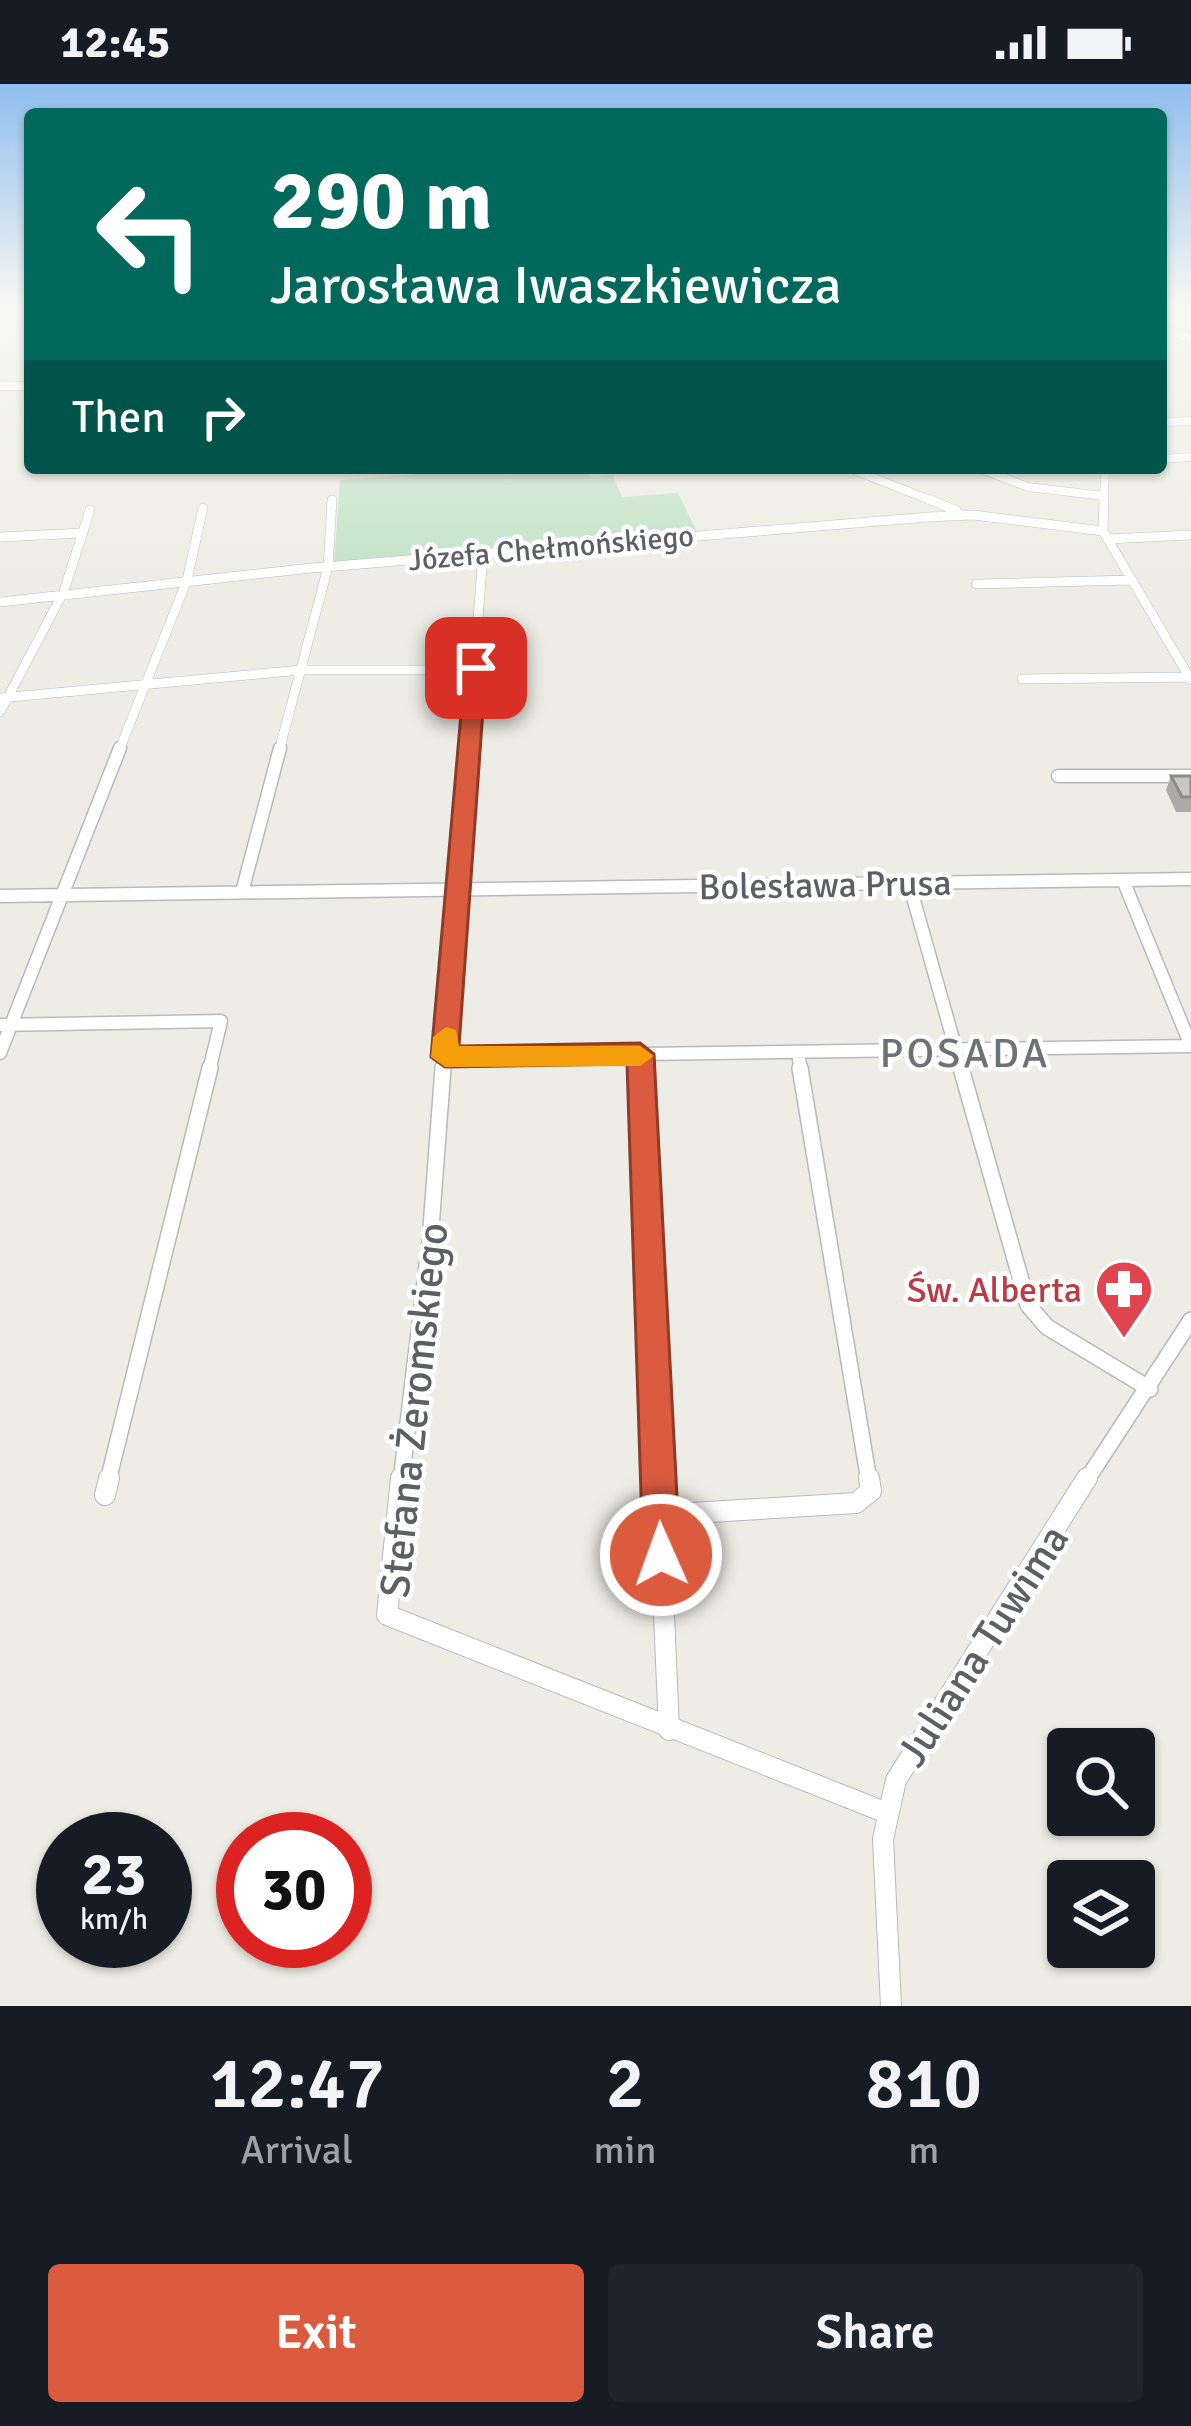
<!DOCTYPE html>
<html lang="en">
<head>
<meta charset="utf-8">
<style>
	:root { --surface:#171b24; --page:#20242c; --text:#f1f3f6; --muted:#9ea1a6; --accent:#da5b3e }
	body { margin:0; font-family:Signika,sans-serif; background:var(--page); color:var(--text); height:100vh; display:flex; flex-direction:column; font-size:45px; white-space:nowrap }
	* { box-sizing:border-box; margin:0 }
	p { font-size:39px; color:var(--muted) }
	.icon { flex:none; width:66px; height:66px; fill:none; stroke:currentColor; stroke-width:2; stroke-linecap:round; stroke-linejoin:round }
	.map { position:relative; height:1922px; overflow:hidden }
	.details { display:flex; flex-direction:column; background:var(--surface); flex:1 }
	.details>* { flex:none }
	.top-card { position:absolute; left:24px; top:24px; width:1143px; height:366px; border-radius:12px; box-shadow:0 3px 9px #0004; background:#00695c; color:#fff; overflow:hidden }
	.controls { position:absolute; left:1047px; top:1644px; display:grid; gap:24px }
	.controls a { display:grid; place-items:center; width:108px; height:108px; border-radius:12px; background:var(--surface); box-shadow:0 3px 9px #0004; font-size:60px }
	.speed { position:absolute; left:36px; top:1728px; display:flex; gap:24px; font-size:60px; font-weight:700; text-align:center }
	.speed>* { display:grid; place-content:center; width:156px; height:156px; border-radius:50%; background:var(--surface); box-shadow:0 3px 9px #0004; line-height:1 }
	.speed small { font-size:30px; font-weight:400 }
	.speed .limit { border:18px solid #d22; background:#fff; color:#111 }
	.pin { position:absolute; display:grid; place-items:center; width:102px; height:102px; color:#fff; margin:-51px; border-radius:24px; box-shadow:0 6px 18px #0006 }
	.me { position:absolute; width:132px; margin:-66px; rotate:358deg; stroke-linejoin:round; filter:drop-shadow(0 0 9px #0008) }
	.turn { display:flex; align-items:center; gap:42px; height:252px; padding:0 48px; font-size:54px }
	.turn .icon { width:156px; height:156px; stroke-width:2.5 }
	.turn b { display:block; font-size:84px; line-height:102px }
	.then { display:flex; align-items:center; height:114px; padding:0 48px; background:#0003; gap:24px; font-size:45px }
	.eta { display:flex; justify-content:space-evenly; align-items:center; height:204px; text-align:center }
	.eta b { font-size:72px; font-weight:600; line-height:84px }
	.button { display:flex; gap:24px; margin-top:auto; padding:24px 48px }
	.button a { flex:1; height:138px; border-radius:12px; background:var(--accent); color:#fff; font-size:48px; font-weight:600; line-height:138px; text-align:center }
	.button a+a { background:var(--page); color:var(--text) }
	.status { display:flex; justify-content:space-between; align-items:center; height:84px; padding:0 60px; background:var(--surface); direction:ltr }
	.status svg { height:33px; fill:currentColor }
	.map>svg:first-child { display:block }
	.green { fill:#c3e3c7 }
	.lines { fill:none; stroke-linecap:round; stroke-linejoin:round }
	.minor-far4-casing { stroke:#b7b9be; stroke-width:9 }
	.minor-far3-casing { stroke:#b7b9be; stroke-width:10 }
	.minor-far2-casing { stroke:#b7b9be; stroke-width:15 }
	.minor-far1-casing { stroke:#b7b9be; stroke-width:18 }
	.minor-casing { stroke:#b7b9be; stroke-width:22 }
	.minor-far4 { stroke:#fff; stroke-width:8 }
	.minor-far3 { stroke:#fff; stroke-width:9 }
	.minor-far2 { stroke:#fff; stroke-width:12 }
	.minor-far1 { stroke:#fff; stroke-width:15 }
	.minor { stroke:#fff; stroke-width:20 }
	.wall { fill:#adaba7 }
	.building { fill:#c9c7c2; stroke:#8d8b88; stroke-width:3 }
	.route { fill:#da5b3e; stroke:#8e3b28; stroke-width:3 }
	.slow { fill:#f59e0b }
	.labels { text-anchor:middle; stroke-width:9; stroke-linejoin:round; paint-order:stroke }
	.far-street-label { font-size:30px; fill:#5d5f64; stroke:#fff }
	.street-label { font-size:36px; fill:#5d5f64; stroke:#fff }
	.health-label { font-size:36px; fill:#be3a42; stroke:#fff; text-anchor:end }
	.quarter-label { font-size:42px; letter-spacing:3px; fill:#6e7176; stroke:#fff }
	.near-street-label { font-size:42px; fill:#5d5f64; stroke:#fff }
</style>
</head>
<body>
<div class="status"><b>12:45</b><svg viewBox="0 0 49 12"><path d="M0 12V9h3v3zM5 12V6h3v6zM10 12V3h3v9zM15 12V0h3v12zM26 1h20v11H26zM47 4h2v5h-2z"/></svg></div>
<div class="map">
<svg width="1191" height="1922" viewBox="0 0 1191 1922">
	<rect width="100%" height="100%" fill="#eeede5"/>
	<path class="green" d="M495 384H586L590 393 613 391 622 413 678 409 698 450 334 481 340 396Z"/>
	<g class="lines">
		<defs>
			<path id="minor-far4" d="M1161 244 1191 255
				M0 302H30
				M1161 338 1191 337
				M1161 375 1191 373
				M849 384 935 418
				M978 384 1028 403 1104 412
				M1104 418 1105 384"/>
			<path id="minor-far3" d="M928 415 957 427
				M1104 415 1103 447 1191 596
				M0 453 83 449
				M1107 455 1191 451
				M976 500 1130 496
				M0 518 312 484 929 433 973 431 1103 447
				M1022 595 1189 593
				M0 614 301 586H475
				M0 628 64 507 90 426
				M119 667 187 496 203 424
				M279 667 328 483 332 416
				M468 667 483 469"/>
			<path id="minor-far2" d="M1058 692H1191
				M1123 796 1191 962
				M909 799 962 987
				M242 808 280 664
				M0 812 1191 795
				M0 941 221 937 209 987
				M0 969 120 664
				M798 969 801 987
				M640 970 641 987
				M445 973 1191 962
				M443 987 468 664"/>
			<path id="minor-far1" d="M641 984 658 1397
				M800 984 869 1397
				M961 984 1028 1221 1047 1243 1150 1305
				M108 1397 210 984
				M401 1397 430 1157 443 984
				M1086 1397 1191 1236"/>
			<path id="minor" d="M401 1394 387 1531 887 1729
				M658 1394 669 1646
				M105 1411 109 1394
				M660 1431 856 1419 871 1407 869 1394
				M891 1922 883 1755 896 1696 1087 1394"/>
		</defs>
		<use href="#minor-far4" class="minor-far4-casing"/>
		<use href="#minor-far3" class="minor-far3-casing"/>
		<use href="#minor-far2" class="minor-far2-casing"/>
		<use href="#minor-far1" class="minor-far1-casing"/>
		<use href="#minor" class="minor-casing"/>
		<use href="#minor-far4" class="minor-far4"/>
		<use href="#minor-far3" class="minor-far3"/>
		<use href="#minor-far2" class="minor-far2"/>
		<use href="#minor-far1" class="minor-far1"/>
		<use href="#minor" class="minor"/>
	</g>
	<path class="wall" d="M1171 692H1191V728H1176L1166 706Z"/>
	<path class="building" d="M1171 692H1191V713H1182Z"/>
	<linearGradient id="sky" x2="0" y2="1"><stop stop-color="#8fbeee"/><stop offset="0.45" stop-color="#f7f7f3"/><stop offset="1" stop-color="#f7f7f3" stop-opacity="0"/></linearGradient>
	<rect width="1191" height="492" fill="url(#sky)"/>
	<path class="route" d="M476 578 486 584 459 962 640 959 654 970 680 1471 674 1484 661 1489 648 1484 643 1471 627 980 445 983 431 973 465 584Z"/>
	<path class="slow" d="M446 943 456 946 459 962H640L654 972 640 982 445 983 431 973 433 953Z"/>
	<defs>
		<symbol id="pharmacy-pin" viewBox="-11 -11 22 30"><path d="M0 17L-7.5 6A9.5 9.5 0 1 1 7.5 6Z" fill="#e0444e" stroke="#fff"/><path d="M-2-6h4v4h4v4h-4v4h-4v-4h-4v-4h4Z" fill="#fff"/></symbol>
	</defs>
	<g fill-rule="evenodd">
		<use href="#pharmacy-pin" x="1091" y="1172" width="66" height="90"/>
	</g>
	<g class="labels">
		<g class="far-street-label">
			<text transform="translate(551 464) rotate(-5)" y="10">Józefa Chełmońskiego</text>
		</g>
		<g class="street-label">
			<text transform="translate(825 800) rotate(-1)" y="13">Bolesława Prusa</text>
		</g>
		<g class="health-label">
			<text x="1082" y="1218">Św. Alberta</text>
		</g>
		<g class="quarter-label">
			<text x="965" y="983">POSADA</text>
		</g>
		<g class="near-street-label">
			<text transform="translate(413 1326) rotate(-84)" y="15">Stefana Żeromskiego</text>
			<text transform="translate(982 1561) rotate(-57)" y="15">Juliana Tuwima</text>
		</g>
	</g>
</svg>
<div class="controls">
<a><svg class="icon" aria-label="search" viewBox="0 0 24 24"><circle cx="10" cy="10" r="6"/><path d="M15 15l6 6"/></svg></a>
<a><svg class="icon" aria-label="layers" viewBox="0 0 24 24"><path d="M12 4l9 5-9 5-9-5zM3 14l9 5 9-5"/></svg></a>
</div>
<div class="speed"><div>23<small>km/h</small></div><div class="limit">30</div></div>
<div class="pin" style="left:476px;top:584px;background:#d93025"><svg class="icon" aria-label="arrive" viewBox="0 0 24 24"><path d="M6 21V4h12l-3 4 3 4H6"/></svg></div>
<svg class="me" style="left:661px;top:1471px" viewBox="-20 -20 40 40"><circle r="17" fill="#da5b3e" stroke="#fff" stroke-width="3"/><path d="M0-11L8 9 0 5-8 9z" fill="#fff"/></svg>
<div class="top-card">
<div class="turn"><svg class="icon" aria-label="left" viewBox="0 0 24 24"><path d="M17 20v-9H6M10 6l-5 5 5 5"/></svg><div><b>290 m</b>Jarosława Iwaszkiewicza</div></div>
<div class="then">Then<svg class="icon" aria-label="right" viewBox="0 0 24 24"><path d="M7 20v-9h11M14 6l5 5-5 5"/></svg></div>
</div>
</div>
<section class="details">
<div class="eta">
<div><b>12:47</b><p>Arrival</p></div>
<div><b>2</b><p>min</p></div>
<div><b>810</b><p>m</p></div>
</div>
<div class="button"><a>Exit</a><a>Share</a></div>
</section>
</body>
</html>
